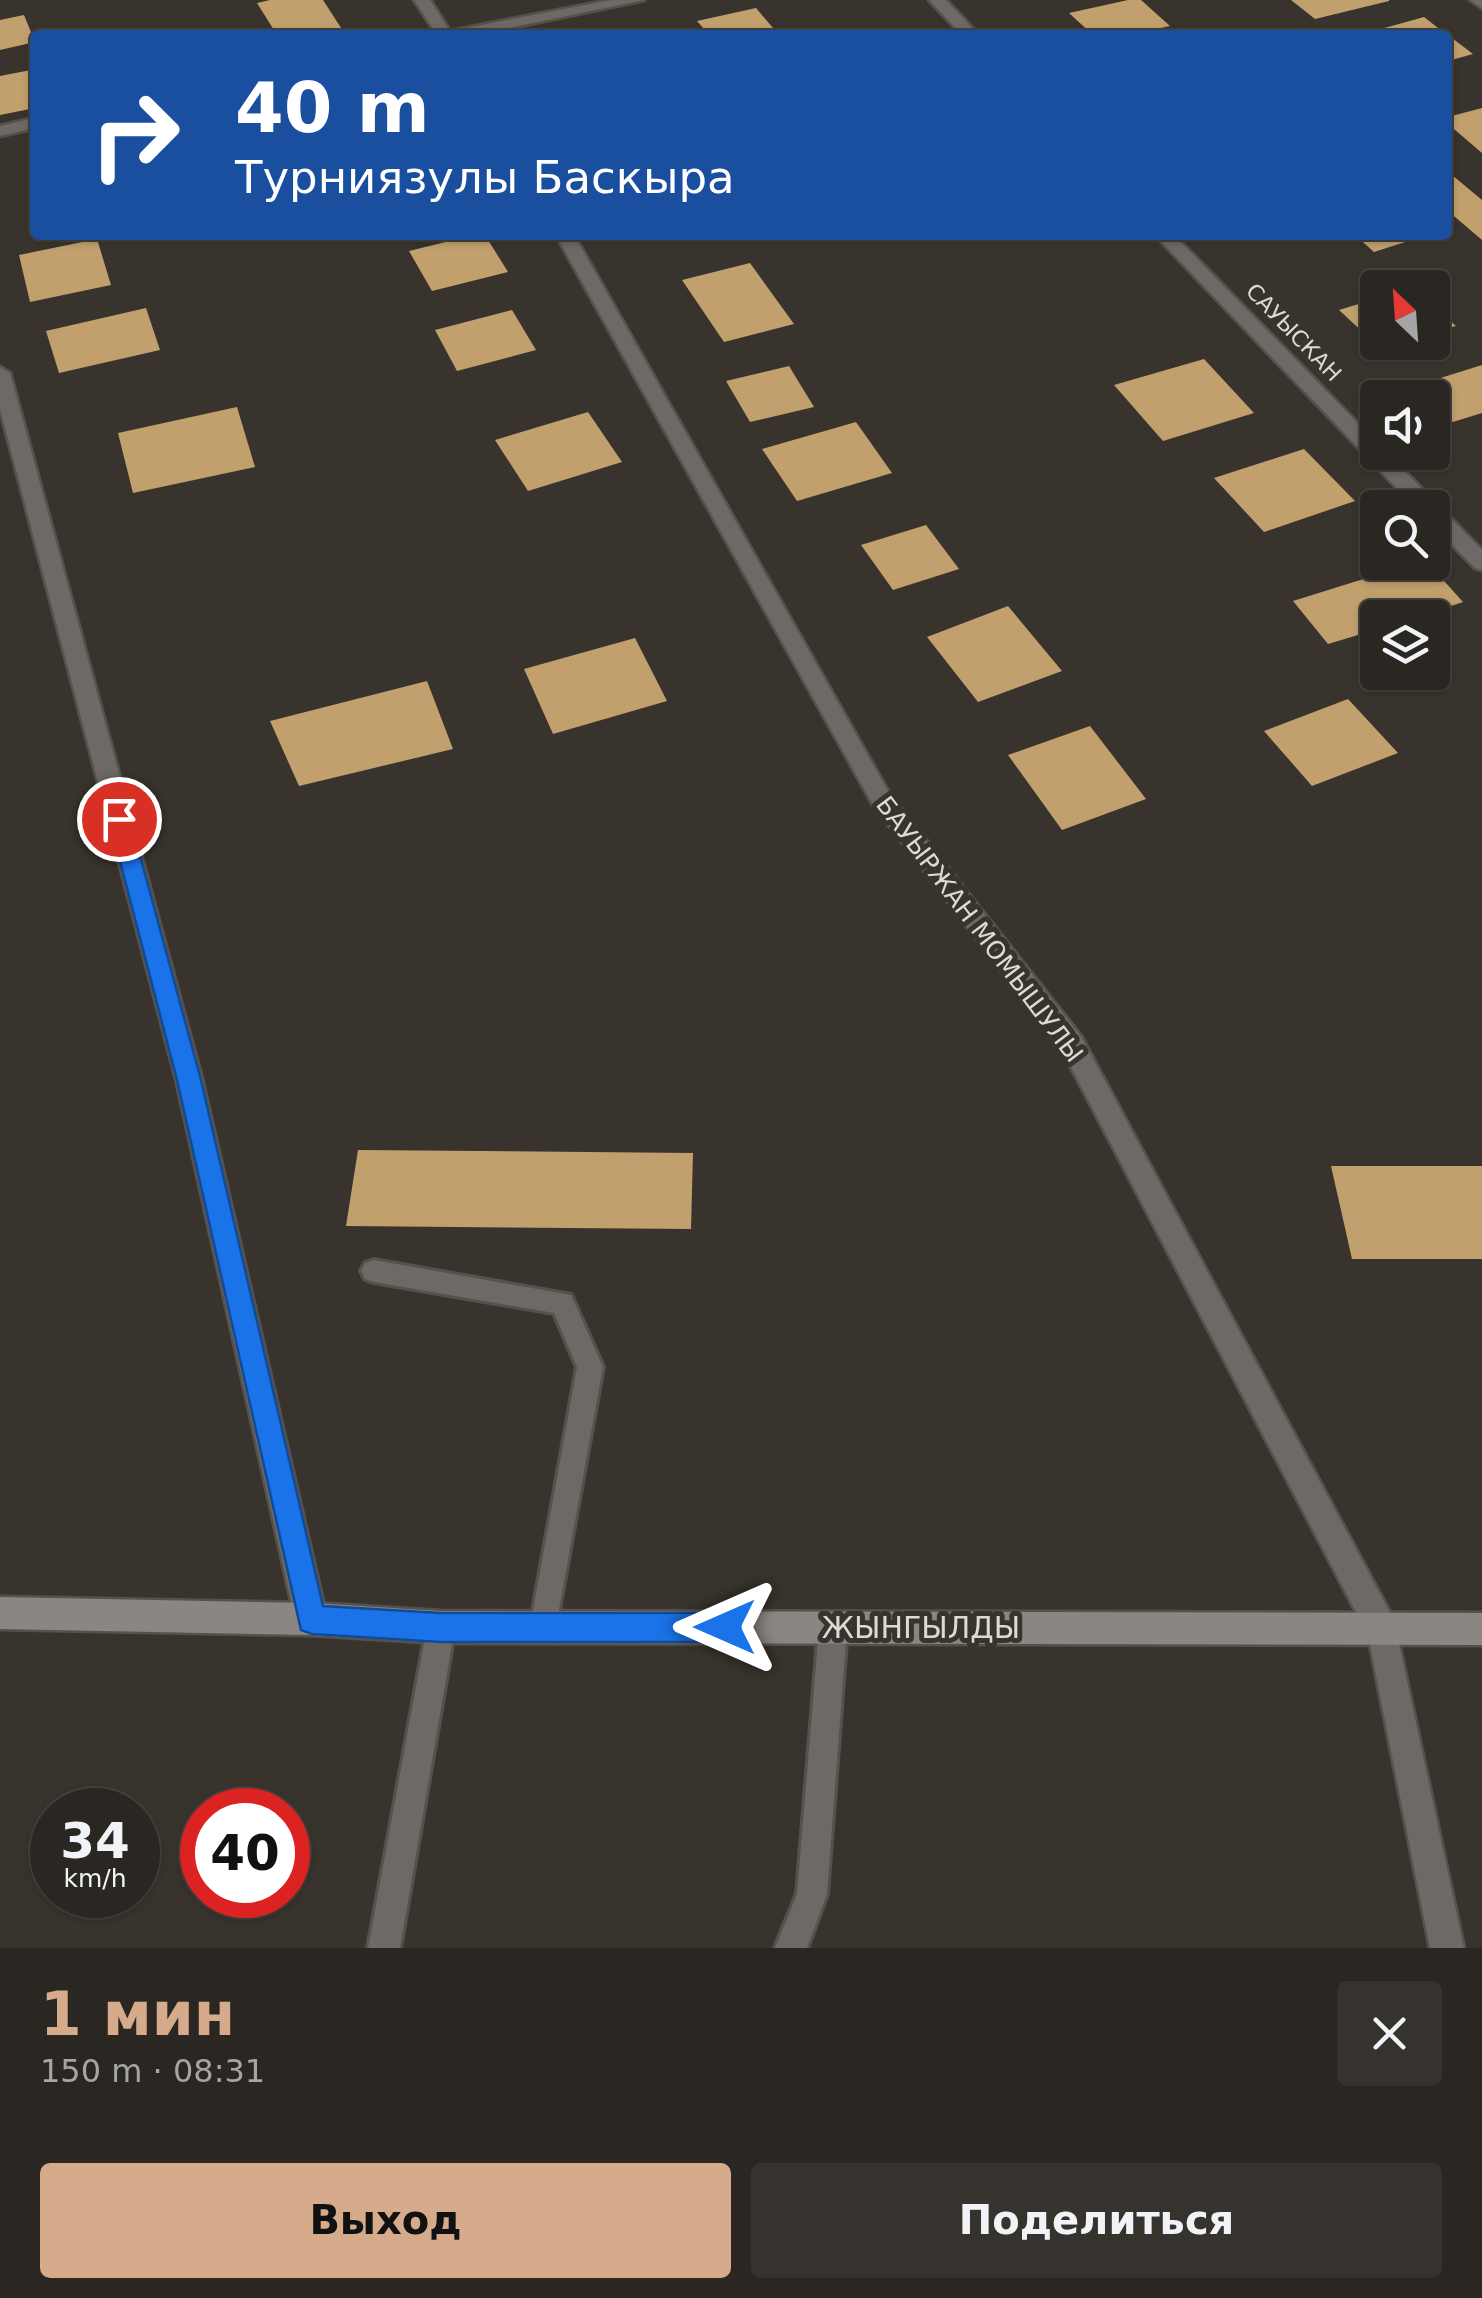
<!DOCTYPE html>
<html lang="ru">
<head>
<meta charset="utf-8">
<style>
	:root { --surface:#2a2722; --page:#36332f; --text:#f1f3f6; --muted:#a5a5a5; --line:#464440; --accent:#d6ab8b }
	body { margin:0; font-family:"DejaVu Sans",sans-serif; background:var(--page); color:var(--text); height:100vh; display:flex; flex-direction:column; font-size:38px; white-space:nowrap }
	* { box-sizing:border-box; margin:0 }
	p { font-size:32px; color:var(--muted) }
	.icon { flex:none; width:55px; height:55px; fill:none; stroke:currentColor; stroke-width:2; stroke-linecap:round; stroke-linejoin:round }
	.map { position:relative; height:1948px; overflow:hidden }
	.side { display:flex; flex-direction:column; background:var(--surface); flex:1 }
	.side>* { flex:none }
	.banner { position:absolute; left:30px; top:30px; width:1422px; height:210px; border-radius:10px; box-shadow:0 2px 8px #0004,0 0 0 2px var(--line); background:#1a4fa0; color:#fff; overflow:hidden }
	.needle { width:65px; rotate:335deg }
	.fabs { position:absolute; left:1360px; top:270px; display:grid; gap:20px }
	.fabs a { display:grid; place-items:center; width:90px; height:90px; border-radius:10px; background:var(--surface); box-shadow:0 2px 8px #0004,0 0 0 2px var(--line); font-size:50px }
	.speed { position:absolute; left:30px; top:1788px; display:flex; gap:20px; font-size:50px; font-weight:700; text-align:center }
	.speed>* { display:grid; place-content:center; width:130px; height:130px; border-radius:50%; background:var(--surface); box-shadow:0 2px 8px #0004,0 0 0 2px var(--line); line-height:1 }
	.speed small { font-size:25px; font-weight:400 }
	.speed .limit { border:15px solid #d22; background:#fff; color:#111 }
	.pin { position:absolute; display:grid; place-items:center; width:85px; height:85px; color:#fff; margin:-42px; border:5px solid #fff; border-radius:50%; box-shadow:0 2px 10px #0007 }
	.me { position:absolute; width:110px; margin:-55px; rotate:270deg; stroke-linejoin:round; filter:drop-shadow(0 0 8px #0008) }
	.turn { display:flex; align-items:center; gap:35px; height:210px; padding:0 40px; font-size:45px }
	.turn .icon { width:130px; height:130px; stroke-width:2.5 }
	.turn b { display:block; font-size:70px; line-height:85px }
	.round { display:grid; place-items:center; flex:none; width:105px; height:105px; border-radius:10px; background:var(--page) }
	.summary { display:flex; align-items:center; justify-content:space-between; height:170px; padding:0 40px }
	h1 { font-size:60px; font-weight:600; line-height:75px; color:var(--accent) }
	.primary-button { display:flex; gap:20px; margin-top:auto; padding:20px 40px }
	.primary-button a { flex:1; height:115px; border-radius:10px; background:var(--accent); color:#111; font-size:40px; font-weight:600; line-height:115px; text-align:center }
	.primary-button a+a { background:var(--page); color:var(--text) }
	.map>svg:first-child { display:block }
	.building { fill:#c1a06e }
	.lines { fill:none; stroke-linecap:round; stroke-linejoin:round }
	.lane-casing { stroke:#56524b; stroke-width:6 }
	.street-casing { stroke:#56524b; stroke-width:5 }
	.secondary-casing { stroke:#56524b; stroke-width:5 }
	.lane { fill:#6c6966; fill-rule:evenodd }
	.street { fill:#6c6966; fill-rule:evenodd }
	.secondary { fill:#8b8682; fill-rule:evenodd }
	.route { fill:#1a73e8; stroke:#114b97; stroke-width:2.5 }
	.labels { text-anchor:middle; stroke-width:10; stroke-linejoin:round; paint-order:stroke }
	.far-street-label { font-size:22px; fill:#dddad6; stroke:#38342d }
	.street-label { font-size:25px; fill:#dddad6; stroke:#38342d }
	.near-street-label { font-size:30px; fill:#dddad6; stroke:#38342d }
</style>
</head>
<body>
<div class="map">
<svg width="1482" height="1948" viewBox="0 0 1482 1948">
	<rect width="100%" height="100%" fill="#38342d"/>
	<path class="building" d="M270 0H323L343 31 323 35H277L257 3Z
		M1128 0H1141L1170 26 1129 35H1093L1069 13Z
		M1291 0H1389V1L1315 19Z
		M756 8 779 35H709L697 21Z
		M24 15 35 42 0 50V20Z
		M1424 17 1447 35H1374L1370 32Z
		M1448 35 1473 54 1448 61Z
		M31 70 35 108 0 115V76Z
		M1482 108V153L1448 124V117Z
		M1452 175 1482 200V240L1448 211V176Z
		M474 235H485L508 272 432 291 409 251Z
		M1355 235H1424V236L1374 252Z
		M97 239 111 285 30 302 19 255Z
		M750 263 794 324 724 342 682 280Z
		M1378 298V342L1399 343 1381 349 1339 310Z
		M1432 304 1456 326 1432 333Z
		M146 308 160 350 59 373 46 331Z
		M512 310 536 350 457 371 435 330Z
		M1204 359 1254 413 1163 441 1114 385Z
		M1482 365V413L1453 422 1432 403V398L1415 386Z
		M789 366 814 407 750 422 726 381Z
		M237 407 255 467 133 493 118 433Z
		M588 412 622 462 528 491 495 440Z
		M856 422 892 473 797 501 762 449Z
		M1304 449 1355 501 1264 532 1214 478Z
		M926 525 959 569 893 590 861 545Z
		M1418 562H1427L1463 602 1414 618H1378V629L1328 644 1293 601Z
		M1008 606 1062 671 978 702 927 637Z
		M635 638 667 701 553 734 524 669Z
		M427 681 453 749 299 786 270 721Z
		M1348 699 1398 753 1312 786 1264 731Z
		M1090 726 1146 799 1062 830 1008 755Z
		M358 1150 693 1153 691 1229 346 1226Z
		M1331 1166H1482V1259H1352Z"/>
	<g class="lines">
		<defs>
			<path id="lane" d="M374 1260 571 1295 603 1367 554 1637 544 1641 534 1637 530 1627 577 1367 554 1313 374 1282 365 1279 361 1271 365 1263Z
				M441 1613 451 1617 455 1627 400 1948H368L427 1627 431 1617Z
				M833 1614 843 1618 847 1628 827 1894 807 1948H775L797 1894 819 1628 823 1618Z"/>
			<path id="street" d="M414 0H430L450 31 611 0H644L476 35H437Z
				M929 0H946L979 35H962Z
				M1470 0H1482V8Z
				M35 118V128L0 136V126Z
				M556 235H574L889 793 1081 1036 1394 1620 1464 1948H1430L1368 1635 1063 1052 873 805Z
				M1155 235H1174L1378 444V452H1386L1482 550V570L1475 568 1432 525V508H1416Z
				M0 367 10 373 202 1079 327 1619 322 1630 311 1635 300 1630 295 1619 176 1079 0 409Z"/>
			<path id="secondary" d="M0 1597 311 1603 441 1611 1482 1613V1645L441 1643 311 1635 0 1629Z"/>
		</defs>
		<use href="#lane" class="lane-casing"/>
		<use href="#street" class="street-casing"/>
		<use href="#secondary" class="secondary-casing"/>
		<use href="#lane" class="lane"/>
		<use href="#street" class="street"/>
		<use href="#secondary" class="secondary"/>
	</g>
	<path class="route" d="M119 811 130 819 201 1080 323 1606 441 1613H725L735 1617 739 1627 735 1637 725 1642H441L312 1634 301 1630 177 1080 109 819Z"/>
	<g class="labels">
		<g class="far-street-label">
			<text transform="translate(1294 332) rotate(46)" y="8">САУЫСКАН</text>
		</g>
		<g class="street-label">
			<text transform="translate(980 929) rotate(53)" y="9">БАУЫРЖАН МОМЫШУЛЫ</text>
		</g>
		<g class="near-street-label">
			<text x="921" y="1638">ЖЫНГЫЛДЫ</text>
		</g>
	</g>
</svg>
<div class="fabs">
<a><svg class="needle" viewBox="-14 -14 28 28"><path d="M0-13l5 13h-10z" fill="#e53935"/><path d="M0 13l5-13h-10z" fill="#a5a5a5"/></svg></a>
<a><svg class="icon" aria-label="sound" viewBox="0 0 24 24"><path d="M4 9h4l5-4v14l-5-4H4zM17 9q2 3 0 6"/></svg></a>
<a><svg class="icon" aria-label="search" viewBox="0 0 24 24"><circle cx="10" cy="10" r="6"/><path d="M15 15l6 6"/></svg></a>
<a><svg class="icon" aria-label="layers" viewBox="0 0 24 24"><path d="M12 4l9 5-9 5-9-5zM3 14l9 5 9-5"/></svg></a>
</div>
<div class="speed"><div>34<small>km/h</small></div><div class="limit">40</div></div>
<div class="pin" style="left:119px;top:819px;background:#d93025"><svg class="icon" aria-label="arrive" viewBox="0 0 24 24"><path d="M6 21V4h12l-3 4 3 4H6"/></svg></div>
<svg class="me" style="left:725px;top:1627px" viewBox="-20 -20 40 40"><path d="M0-17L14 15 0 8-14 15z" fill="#1a73e8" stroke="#fff" stroke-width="4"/></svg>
<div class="banner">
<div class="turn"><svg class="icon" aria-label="right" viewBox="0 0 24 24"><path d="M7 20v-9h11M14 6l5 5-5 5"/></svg><div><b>40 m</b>Турниязулы Баскыра</div></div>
</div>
</div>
<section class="side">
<div class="summary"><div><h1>1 мин</h1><p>150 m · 08:31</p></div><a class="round"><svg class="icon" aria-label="close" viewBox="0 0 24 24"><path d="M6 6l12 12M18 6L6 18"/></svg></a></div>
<div class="primary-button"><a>Выход</a><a>Поделиться</a></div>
</section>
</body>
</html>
